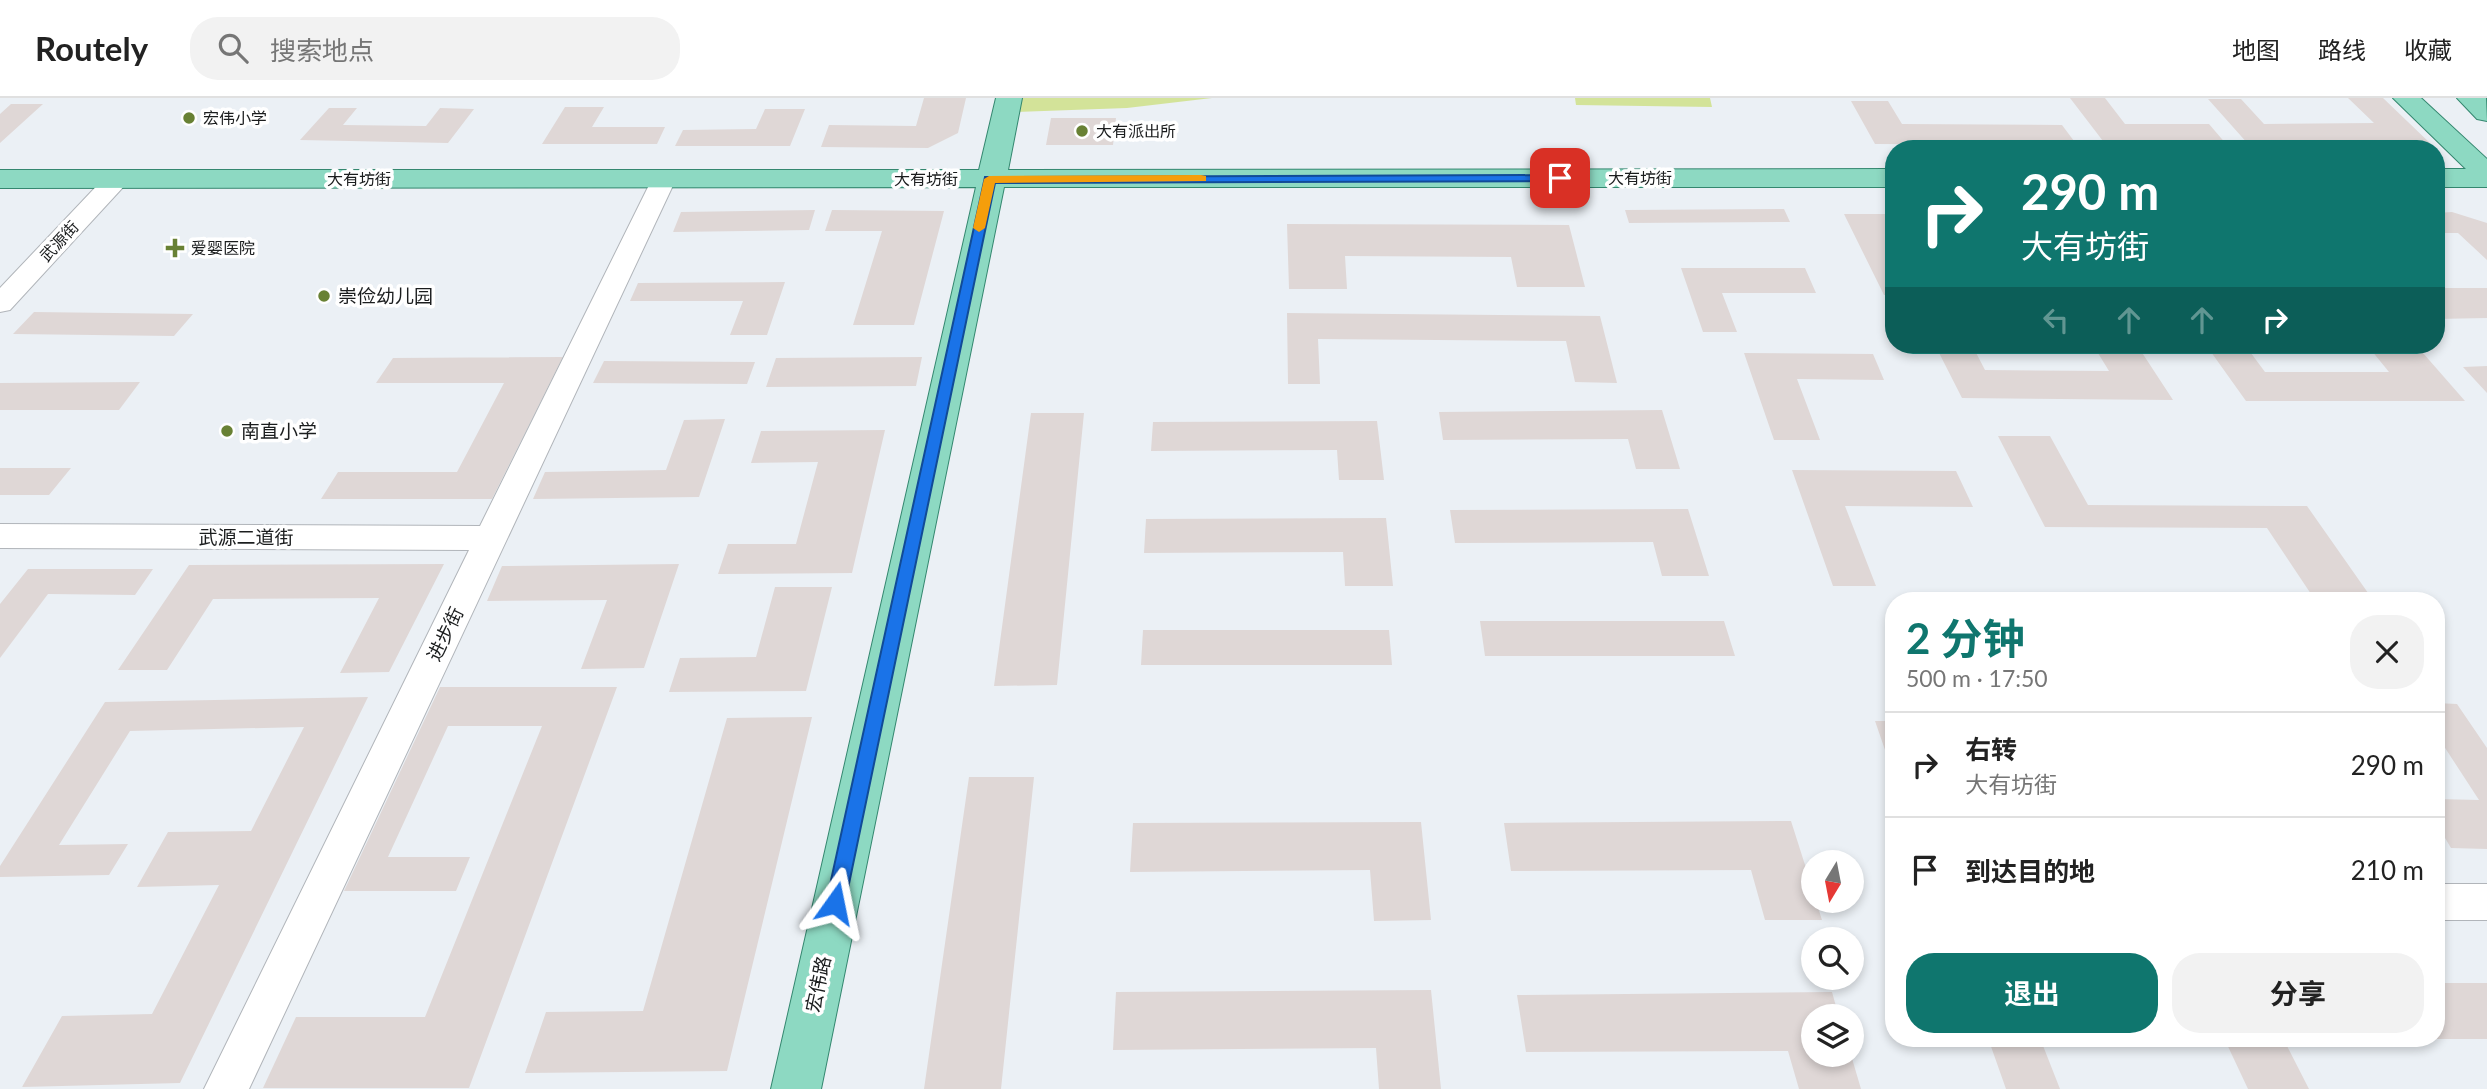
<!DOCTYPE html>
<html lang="zh">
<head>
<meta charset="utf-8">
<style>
	:root { --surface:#fff; --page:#f2f2f2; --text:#222; --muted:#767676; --line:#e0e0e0; --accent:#0f766e }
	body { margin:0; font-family:Lato,"Noto Sans SC",sans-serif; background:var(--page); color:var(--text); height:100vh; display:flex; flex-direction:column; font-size:26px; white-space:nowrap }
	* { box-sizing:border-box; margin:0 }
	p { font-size:23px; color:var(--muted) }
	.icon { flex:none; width:38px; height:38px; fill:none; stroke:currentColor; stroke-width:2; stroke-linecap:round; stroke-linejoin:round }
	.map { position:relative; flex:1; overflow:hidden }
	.sheet { position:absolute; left:1885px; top:494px; width:560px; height:455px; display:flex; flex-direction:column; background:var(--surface); border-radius:28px; box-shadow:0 4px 10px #0003 }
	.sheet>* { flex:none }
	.hud { position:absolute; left:1885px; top:42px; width:560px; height:214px; border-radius:28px; box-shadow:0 4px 10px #0003; background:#0f766e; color:#fff; overflow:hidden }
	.needle { width:46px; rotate:190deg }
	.buttons { position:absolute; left:1801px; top:752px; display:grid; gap:14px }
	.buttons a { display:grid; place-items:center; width:63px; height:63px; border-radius:50%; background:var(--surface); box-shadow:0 4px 10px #0003; font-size:35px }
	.pin { position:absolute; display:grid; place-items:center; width:60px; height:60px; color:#fff; margin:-30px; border-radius:14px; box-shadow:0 4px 10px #0006 }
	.me { position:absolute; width:77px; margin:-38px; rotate:12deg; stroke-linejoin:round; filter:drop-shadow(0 0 5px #0008) }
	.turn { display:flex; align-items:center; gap:24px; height:147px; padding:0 21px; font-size:32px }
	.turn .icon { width:91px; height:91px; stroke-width:2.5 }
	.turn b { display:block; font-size:49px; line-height:60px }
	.lanes { display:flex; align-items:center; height:66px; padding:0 21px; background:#0003; justify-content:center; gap:35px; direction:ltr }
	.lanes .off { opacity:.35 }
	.round { display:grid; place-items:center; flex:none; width:74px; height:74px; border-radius:28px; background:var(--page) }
	.headline { display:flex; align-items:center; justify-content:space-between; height:119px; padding:0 21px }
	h1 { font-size:42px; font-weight:700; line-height:52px; color:var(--accent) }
	.primary-button { display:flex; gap:14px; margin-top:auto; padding:14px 21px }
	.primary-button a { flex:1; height:80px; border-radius:28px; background:var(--accent); color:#fff; font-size:28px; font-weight:700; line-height:80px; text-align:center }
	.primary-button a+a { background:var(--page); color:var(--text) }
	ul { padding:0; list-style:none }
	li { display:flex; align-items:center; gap:21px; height:105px; padding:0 21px; border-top:2px solid var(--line) }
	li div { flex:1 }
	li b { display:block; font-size:26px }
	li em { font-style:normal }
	header { display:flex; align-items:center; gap:42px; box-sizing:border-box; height:98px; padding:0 35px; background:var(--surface); border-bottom:2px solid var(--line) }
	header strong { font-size:33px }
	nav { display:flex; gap:38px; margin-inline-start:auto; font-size:24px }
	.search { width:490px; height:63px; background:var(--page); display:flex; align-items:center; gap:18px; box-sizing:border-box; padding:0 24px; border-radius:28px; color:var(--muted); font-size:26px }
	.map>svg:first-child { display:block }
	.green { fill:#d3e399 }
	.building { fill:#dfd7d6 }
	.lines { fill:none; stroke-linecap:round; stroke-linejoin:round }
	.minor-casing { stroke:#b1b5ba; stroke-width:2 }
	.major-casing { stroke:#34876f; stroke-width:2 }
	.minor { fill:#fff; fill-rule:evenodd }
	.major { fill:#8dd9c2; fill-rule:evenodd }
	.route { fill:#1a73e8; stroke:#114b97; stroke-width:2 }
	.slow { fill:#f59e0b }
	.poi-dot { fill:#688134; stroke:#fff; stroke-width:2.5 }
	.labels { text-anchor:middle; stroke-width:7; stroke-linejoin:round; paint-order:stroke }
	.far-poi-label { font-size:16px; fill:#1b1d1e; stroke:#fff; text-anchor:start }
	.far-street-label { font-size:16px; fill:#1b1d1e; stroke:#fff }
	.poi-label { font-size:19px; fill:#1b1d1e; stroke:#fff; text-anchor:start }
	.street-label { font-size:19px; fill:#1b1d1e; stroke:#fff }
</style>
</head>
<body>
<header>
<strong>Routely</strong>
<div class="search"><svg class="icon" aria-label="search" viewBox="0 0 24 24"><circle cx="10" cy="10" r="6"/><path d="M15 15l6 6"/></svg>搜索地点</div>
<nav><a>地图</a><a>路线</a><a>收藏</a></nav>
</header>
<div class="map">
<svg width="2487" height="991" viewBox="0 0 2487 991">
	<rect width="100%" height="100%" fill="#ebf0f5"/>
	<path class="green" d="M1020 0H1212L1127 10 1016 14Z
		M1575 0H1710L1712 9 1576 7Z"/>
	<path class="building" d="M924 0H966L958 35 928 50 821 49 829 27 916 28Z
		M2070 0H2105L2125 26H2209L2227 47H2106Z
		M2348 0H2383L2432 47H2249L2208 1H2241L2264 26 2374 25Z
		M1851 3H1888L1902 26 2062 27 2077 47 1875 46Z
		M11 6H43L0 45V16Z
		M565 9H604L592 29H665L657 46H542Z
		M329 10H357L343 27 426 28 440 10 474 11 448 45 300 42Z
		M765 11H805L790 48H675L683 32 756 31Z
		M1051 20H1116L1113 47H1046Z
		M1784 111 1790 124 1629 125 1625 112Z
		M815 112 809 132 673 134 681 114Z
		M832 112 944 113 914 227H853L882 133H825Z
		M2452 114 2487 125V162L2458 135H2436V115Z
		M1844 116H1894V136H1891L1894 141V197H1884Z
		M1287 126 1569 127 1585 189H1517L1511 159 1345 158 1347 191H1289Z
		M1681 170H1805L1816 195H1722L1737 234H1703Z
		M785 184 767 237H730L743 203H630L638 185Z
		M2436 190H2487V220L2436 221Z
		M34 214 193 216 174 238 13 236Z
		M1287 215 1600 218 1617 285 1575 284 1566 243 1318 241 1320 286H1288Z
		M1935 247H1972L1985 272 2109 273 2093 247H2137L2173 302 1962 300Z
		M2206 247H2245L2265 274H2389L2367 247H2416L2465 303H2246Z
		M1744 255 1873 256 1884 282 1797 281 1820 342H1774Z
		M563 259 492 401H321L338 374H457L504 285H376L393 260Z
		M922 259 916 288 766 289 776 260Z
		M604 263 755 264 747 286 593 285Z
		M2487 268V295L2463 269Z
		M140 284 119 312H0V285Z
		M1662 312 1680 371H1636L1628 341 1443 342 1439 314Z
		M1031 315H1084L1057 587 994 588Z
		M725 321 699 399 533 401 545 374 666 372 684 322Z
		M1377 323 1384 382H1339L1337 352 1151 353 1153 324Z
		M885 332 852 475 718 476 728 446H796L818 364 751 365 761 333Z
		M1998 338H2050L2088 407 2307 408 2373 502H2315L2267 430 2045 429Z
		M0 370H71L49 397H0Z
		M1792 372 1956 373 1973 409 1845 408 1876 488H1833Z
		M1688 411 1709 478H1662L1653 444 1455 445 1450 412Z
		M1386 420 1393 488H1345L1343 454 1144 455 1146 421Z
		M444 466 389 574 340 575 379 500 213 501 167 572H118L189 467Z
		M679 466 644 570 581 571 607 502 487 503 502 468Z
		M28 471H153L135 497 48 496 0 560V506Z
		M775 489H832L806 593 669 594 680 560 756 559Z
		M1480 523H1724L1735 558H1485Z
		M1143 532H1389L1392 567H1141Z
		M440 589H617L469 990H263L296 919H425L542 628H448L388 759H470L456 793H344Z
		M368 599 180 985 22 989 62 918 152 916 219 787 137 789 168 734 251 733 304 629 130 633 59 747 128 746 109 777 0 779V768L105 604Z
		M2436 605 2457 606 2487 650V751L2451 750 2436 725V701L2479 702 2436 636Z
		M812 619 727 973 525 975 546 914 643 913 727 620Z
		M1875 623H1894V675H1893Z
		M969 679H1034L1001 991H924Z
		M1791 723 1813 792V803H1816L1822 822H1765L1751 772 1511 773 1504 725Z
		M1421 724 1431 822 1374 823 1370 772 1130 774 1133 725Z
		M2436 885H2487V941H2436Z
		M1431 892 1441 991H1379L1376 950 1113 952 1116 894Z
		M1832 894 1839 919H1813V957H1851L1861 991H1799L1788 953 1526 954 1517 897Z
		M1988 940H2040L2060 991H2006Z
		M2224 940H2283L2309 991H2248Z"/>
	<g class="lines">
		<defs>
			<path id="minor" d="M117 74 126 76 129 81 126 86 10 212 0 214V190L108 76Z
				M664 74 673 76 676 81 249 991H204L469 452 0 450V426L480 428 652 81 655 76Z
				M2436 786H2487V822H2436Z"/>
			<path id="major" d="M996 0H1022L1008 72 1894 71V89H1004L821 991H771L976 89 0 90V72H979Z
				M2393 0H2421L2487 61V89H2436V71H2466Z
				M2457 0H2486L2487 23 2477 21Z"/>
		</defs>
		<use href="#minor" class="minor-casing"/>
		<use href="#major" class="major-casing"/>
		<use href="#minor" class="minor"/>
		<use href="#major" class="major"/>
	</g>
	<path class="route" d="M1560 77 1565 80 1564 83 995 85 845 805 842 811 835 814 829 811 826 805 985 79Z"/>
	<path class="slow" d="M1201 77 1206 78V83L995 85 985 130 979 134 973 130 984 81 989 78Z"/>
	<g class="poi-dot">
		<circle cx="189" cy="20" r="7"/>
		<circle cx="1082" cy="33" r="7"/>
		<path d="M171.5 139.5h7v7h7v7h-7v7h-7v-7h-7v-7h7z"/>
		<circle cx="324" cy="198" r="7"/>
		<circle cx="227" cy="333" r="7"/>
	</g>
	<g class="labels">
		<g class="far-poi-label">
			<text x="203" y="26">宏伟小学</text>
			<text x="1096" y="39">大有派出所</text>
			<text x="191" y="156">爱婴医院</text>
		</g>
		<g class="far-street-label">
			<text x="1640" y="86">大有坊街</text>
			<text x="359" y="87">大有坊街</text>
			<text x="926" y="87">大有坊街</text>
			<text transform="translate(59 143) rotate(-47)" y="6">武源街</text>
		</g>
		<g class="poi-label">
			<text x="338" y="205">崇俭幼儿园</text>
			<text x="241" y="340">南直小学</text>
		</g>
		<g class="street-label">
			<text x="246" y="446">武源二道街</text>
			<text transform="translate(445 536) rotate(-64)" y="7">进步街</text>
			<text transform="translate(818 886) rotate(-78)" y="7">宏伟路</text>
		</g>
	</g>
</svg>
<div class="buttons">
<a><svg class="needle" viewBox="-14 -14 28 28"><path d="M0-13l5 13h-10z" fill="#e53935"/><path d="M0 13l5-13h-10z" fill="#767676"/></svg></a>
<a><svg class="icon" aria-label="search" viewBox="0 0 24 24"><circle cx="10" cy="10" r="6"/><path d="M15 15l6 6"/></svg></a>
<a><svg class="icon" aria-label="layers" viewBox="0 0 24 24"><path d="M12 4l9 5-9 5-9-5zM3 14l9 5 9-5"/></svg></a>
</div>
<div class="pin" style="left:1560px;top:80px;background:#d93025"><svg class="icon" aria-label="arrive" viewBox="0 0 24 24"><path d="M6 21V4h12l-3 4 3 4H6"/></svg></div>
<svg class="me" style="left:835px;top:805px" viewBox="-20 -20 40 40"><path d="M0-17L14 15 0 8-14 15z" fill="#1a73e8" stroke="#fff" stroke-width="4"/></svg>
<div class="hud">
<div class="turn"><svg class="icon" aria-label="right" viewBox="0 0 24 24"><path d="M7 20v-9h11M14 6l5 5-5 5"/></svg><div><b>290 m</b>大有坊街</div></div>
<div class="lanes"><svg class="icon off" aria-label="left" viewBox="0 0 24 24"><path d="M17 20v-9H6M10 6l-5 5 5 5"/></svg><svg class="icon off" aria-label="ahead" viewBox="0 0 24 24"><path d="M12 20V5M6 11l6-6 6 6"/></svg><svg class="icon off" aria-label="ahead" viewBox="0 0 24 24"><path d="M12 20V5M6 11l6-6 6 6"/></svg><svg class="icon" aria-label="right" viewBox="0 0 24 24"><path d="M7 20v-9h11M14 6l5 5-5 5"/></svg></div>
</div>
<section class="sheet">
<div class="headline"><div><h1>2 分钟</h1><p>500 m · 17:50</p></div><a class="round"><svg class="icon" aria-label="close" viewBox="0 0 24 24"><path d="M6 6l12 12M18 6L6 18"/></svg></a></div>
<ul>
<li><svg class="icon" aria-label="right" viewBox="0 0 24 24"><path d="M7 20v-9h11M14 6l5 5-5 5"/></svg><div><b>右转</b><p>大有坊街</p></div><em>290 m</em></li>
<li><svg class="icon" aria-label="arrive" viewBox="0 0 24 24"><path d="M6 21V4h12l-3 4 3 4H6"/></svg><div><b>到达目的地</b></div><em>210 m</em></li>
</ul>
<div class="primary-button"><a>退出</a><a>分享</a></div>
</section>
</div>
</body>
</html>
